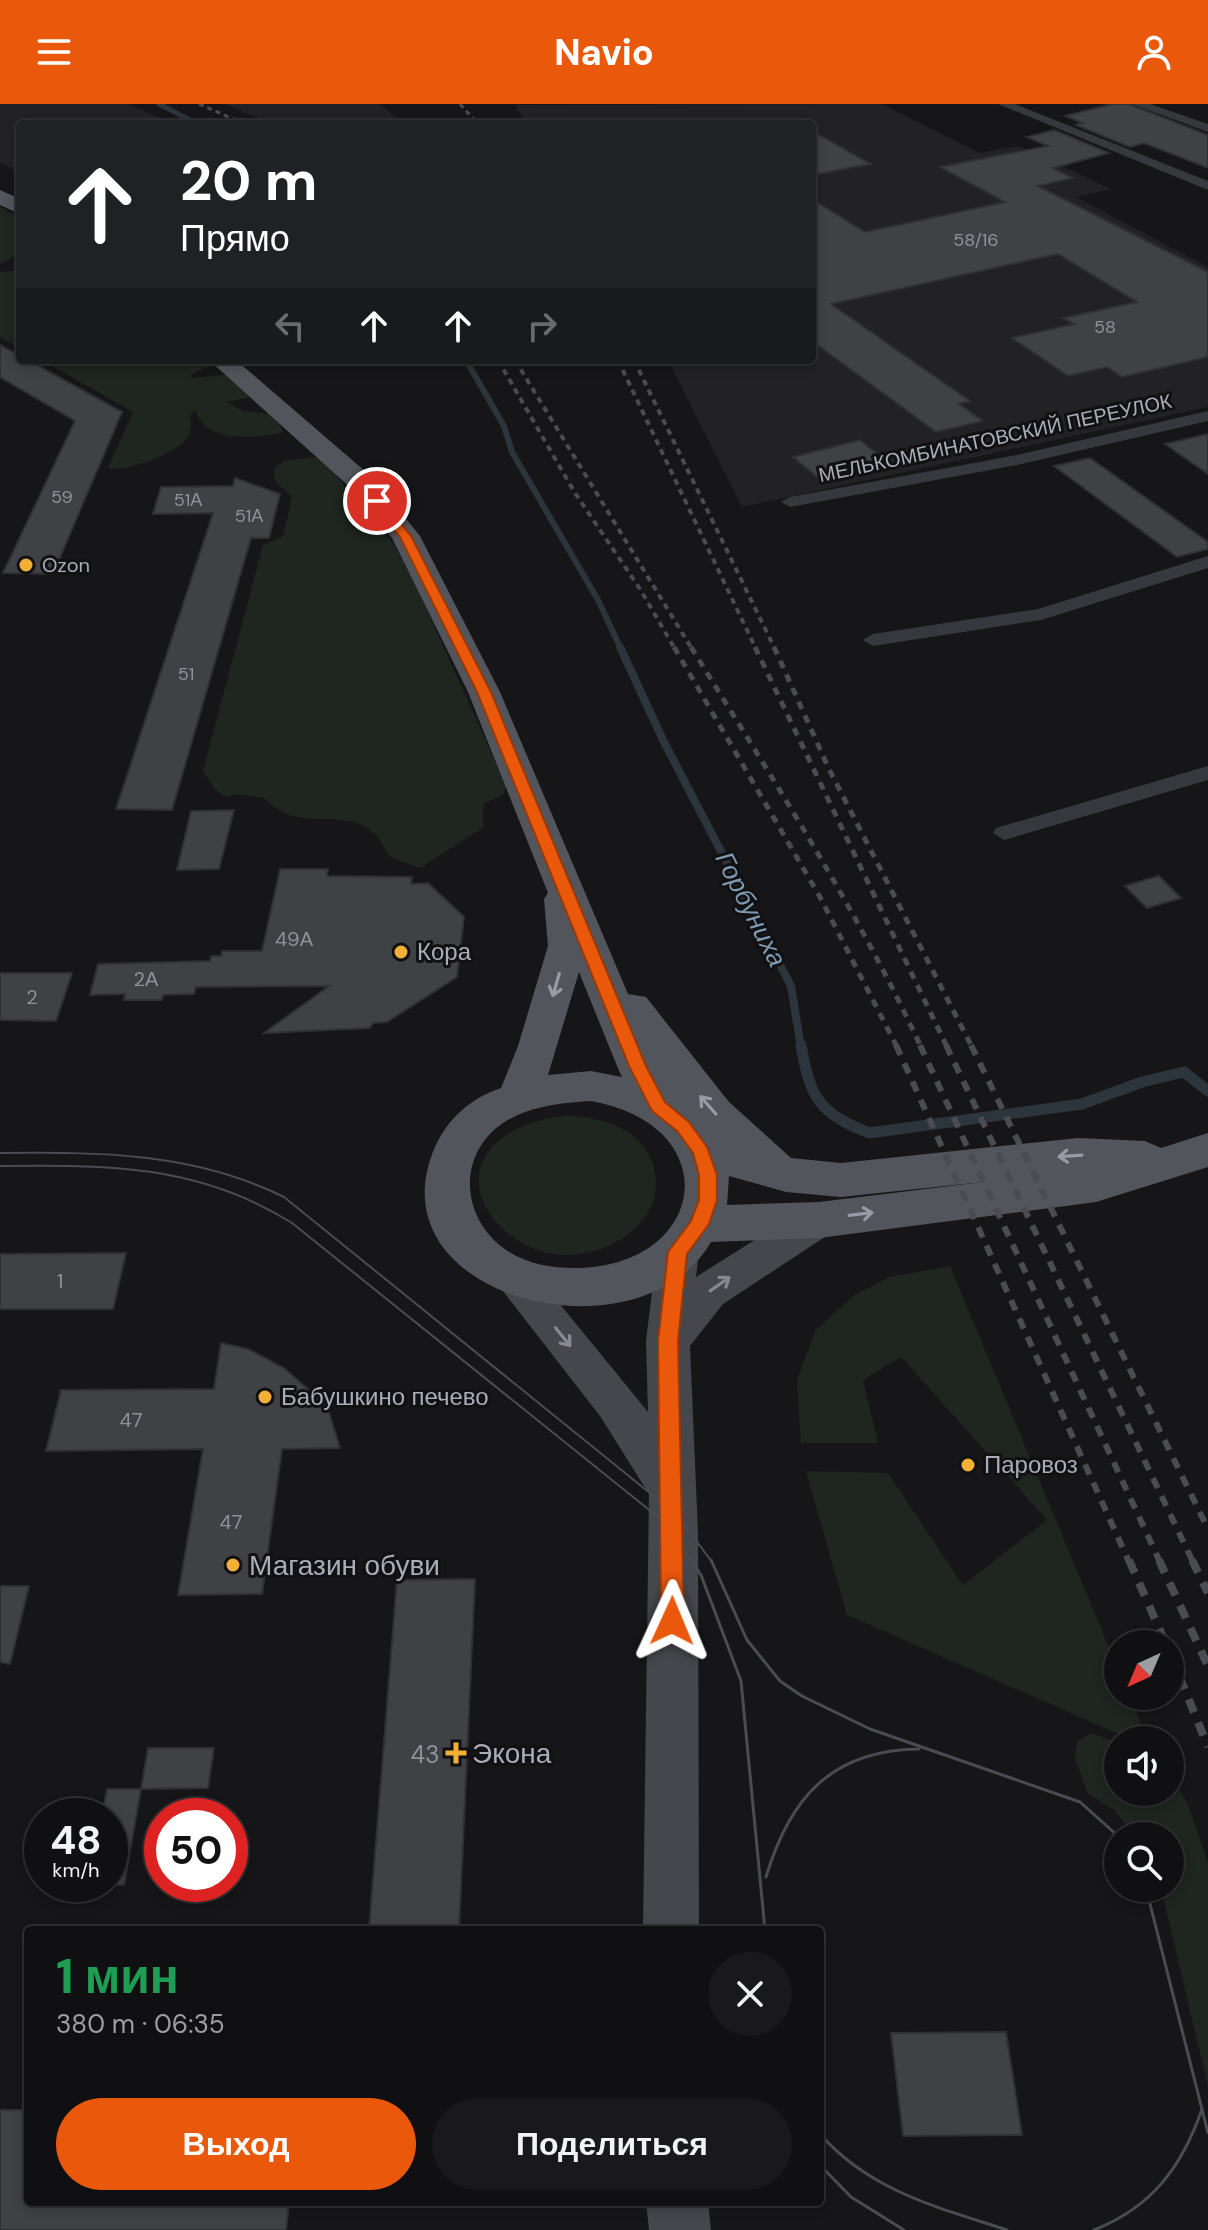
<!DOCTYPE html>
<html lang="ru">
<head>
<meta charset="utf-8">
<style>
	:root { --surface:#101012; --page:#19191b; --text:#f1f3f6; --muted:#9c9d9f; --line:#303032; --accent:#ea580c }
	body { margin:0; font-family:"DM Sans",sans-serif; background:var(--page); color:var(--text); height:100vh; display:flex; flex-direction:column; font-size:30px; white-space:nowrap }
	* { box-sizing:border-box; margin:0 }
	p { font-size:26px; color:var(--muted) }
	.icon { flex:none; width:44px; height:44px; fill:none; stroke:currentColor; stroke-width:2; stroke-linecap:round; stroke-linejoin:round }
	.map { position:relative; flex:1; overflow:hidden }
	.details { position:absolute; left:24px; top:1822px; width:800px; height:280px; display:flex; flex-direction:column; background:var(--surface); border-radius:8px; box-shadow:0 4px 12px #0003,0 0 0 2px var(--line) }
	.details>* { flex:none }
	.banner { position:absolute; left:16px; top:16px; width:800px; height:244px; border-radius:8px; box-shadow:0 4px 12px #0003,0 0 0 2px var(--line); background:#202124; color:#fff; overflow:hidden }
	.needle { width:52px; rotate:224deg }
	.buttons { position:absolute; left:1104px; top:1526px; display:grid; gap:16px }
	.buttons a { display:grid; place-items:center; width:80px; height:80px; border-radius:50%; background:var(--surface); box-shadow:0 4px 12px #0003,0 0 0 2px var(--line); font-size:40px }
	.speed { position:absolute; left:24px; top:1694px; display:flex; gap:16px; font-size:40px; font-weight:700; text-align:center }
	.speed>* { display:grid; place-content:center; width:104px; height:104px; border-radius:50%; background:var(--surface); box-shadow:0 4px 12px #0003,0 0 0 2px var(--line); line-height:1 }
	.speed small { font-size:20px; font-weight:400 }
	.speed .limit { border:12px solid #d22; background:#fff; color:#111 }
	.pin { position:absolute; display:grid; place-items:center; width:68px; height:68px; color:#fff; margin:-34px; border:4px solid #fff; border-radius:50%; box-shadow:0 2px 8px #0007 }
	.me { position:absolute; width:88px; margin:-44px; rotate:1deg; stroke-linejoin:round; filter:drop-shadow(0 0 6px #0008) }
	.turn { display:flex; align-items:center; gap:28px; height:168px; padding:0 32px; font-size:36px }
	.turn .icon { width:104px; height:104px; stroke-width:2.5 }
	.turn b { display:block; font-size:56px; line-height:68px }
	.lanes { display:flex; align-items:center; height:76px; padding:0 32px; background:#0003; justify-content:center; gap:40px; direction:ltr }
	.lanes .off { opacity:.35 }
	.round { display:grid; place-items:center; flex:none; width:84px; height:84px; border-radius:42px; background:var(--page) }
	.summary { display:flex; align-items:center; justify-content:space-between; height:136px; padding:0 32px }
	h1 { font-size:48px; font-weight:800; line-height:60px; color:#1e9e55 }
	.primary-button { display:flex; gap:16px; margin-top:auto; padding:16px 32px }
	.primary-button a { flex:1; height:92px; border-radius:48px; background:var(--accent); color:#fff; font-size:32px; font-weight:800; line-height:92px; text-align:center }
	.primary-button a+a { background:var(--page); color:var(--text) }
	header { display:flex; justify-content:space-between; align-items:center; height:104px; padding:0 32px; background:var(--accent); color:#fff; font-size:36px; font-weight:800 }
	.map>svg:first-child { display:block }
	.built { fill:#222225 }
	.green { fill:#1e261f }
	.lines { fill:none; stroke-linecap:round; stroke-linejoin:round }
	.stream-far3 { stroke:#2c353c; stroke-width:5 }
	.stream-far2 { stroke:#2c353c; stroke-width:6 }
	.stream-far1 { stroke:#2c353c; stroke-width:8 }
	.stream { stroke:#2c353c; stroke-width:11 }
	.building { fill:#404145; stroke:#303034; stroke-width:2 }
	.street { fill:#37383d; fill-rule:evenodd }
	.secondary { fill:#45474d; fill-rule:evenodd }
	.primary { fill:#53555c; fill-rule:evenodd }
	.tram-far1 { stroke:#4a4c52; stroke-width:2 }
	.tram { stroke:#4a4c52; stroke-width:3 }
	.rail-far4 { stroke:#4a4c52; stroke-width:3; stroke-dasharray:5 4; stroke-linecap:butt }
	.rail-far3 { stroke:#4a4c52; stroke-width:4; stroke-dasharray:6 5; stroke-linecap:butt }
	.rail-far2 { stroke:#4a4c52; stroke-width:5; stroke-dasharray:8 7; stroke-linecap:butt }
	.rail-far1 { stroke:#4a4c52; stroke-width:6; stroke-dasharray:11 9; stroke-linecap:butt }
	.rail { stroke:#4a4c52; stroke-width:8; stroke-dasharray:14 11; stroke-linecap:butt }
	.oneway { stroke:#979ba6 }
	.oneway2 { stroke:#858993 }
	.route { fill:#ea580c; stroke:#983908; stroke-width:2 }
	.poi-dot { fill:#f2b134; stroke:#111113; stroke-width:3 }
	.labels { text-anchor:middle; stroke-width:6; stroke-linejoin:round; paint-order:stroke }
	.far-number-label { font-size:18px; fill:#8e929b }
	.far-street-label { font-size:20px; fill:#a8adb8; stroke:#111113 }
	.far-poi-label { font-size:20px; fill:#a8adb8; stroke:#111113; text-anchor:start }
	.number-label { font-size:20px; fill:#8e929b }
	.poi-label { font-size:24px; fill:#a8adb8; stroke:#111113; text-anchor:start }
	.near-number-label { font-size:24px; fill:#8e929b }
	.water-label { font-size:26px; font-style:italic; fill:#7f9bb3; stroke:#111113 }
	.near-poi-label { font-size:28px; fill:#a8adb8; stroke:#111113; text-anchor:start }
</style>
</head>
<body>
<header><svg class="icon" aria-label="menu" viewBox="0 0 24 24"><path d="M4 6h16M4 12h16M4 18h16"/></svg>Navio<svg class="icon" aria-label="person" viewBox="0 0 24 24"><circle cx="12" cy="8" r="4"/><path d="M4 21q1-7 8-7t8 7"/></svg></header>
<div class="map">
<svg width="1208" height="2126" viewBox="0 0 1208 2126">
	<rect width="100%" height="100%" fill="#161618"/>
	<path class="built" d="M0 0H128L174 20H20V68L0 59Z
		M225 0H380L403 20H273Z
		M882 0 980 49 1018 42 1111 85 1076 93 1208 163V303L742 403 668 256H812V20H527L515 1Z"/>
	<path class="green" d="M0 102 20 115V155L14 153 0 160Z
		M20 166V244L0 233V168Z
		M42 256H206L208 262 191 271 192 274 230 270 252 293 226 298 244 307 271 310 284 328C256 335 206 340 195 306L190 311C191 317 192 325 189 331 180 349 127 368 108 364L133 308Z
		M315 353 329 363 393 439 413 475 506 681 504 690 483 700V724L420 764 390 753C358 685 307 740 264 694L238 690 227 693 215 686 203 667 263 441 283 432 292 393 275 377 274 365 284 357Z
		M566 1011C585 1013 602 1015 619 1023 663 1044 668 1098 632 1127 525 1214 385 1038 566 1011Z
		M950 1162 1118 1565V1592H1129L1148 1636H1132L847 1511 806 1367 888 1369 963 1481 1047 1416 901 1253 863 1276 878 1339H801L797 1277 815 1227 853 1192 889 1173Z
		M1091 1629 1118 1639V1688H1170V1669L1188 1700 1208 1759V1983L1161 1784H1170V1732H1135L1114 1706 1088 1689 1075 1656 1077 1638Z"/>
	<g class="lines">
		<path class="stream-far3" d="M159 0 198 20"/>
		<path class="stream-far2" d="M466 256 504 322 512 348 598 496 621 545"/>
		<path class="stream-far1" d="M620 543 663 636 791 882 801 943"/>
		<path class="stream" d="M801 941C810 994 819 1009 869 1029L1082 1000 1142 978 1184 968 1208 987"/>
	</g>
	<path class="building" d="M1112 0H1129L1208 31V64L1144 39 1130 43 1076 21 1083 19 1065 12Z
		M1054 26 1109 49 1053 64 1073 74 1038 82 1208 168V253L1122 273 1107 263 1068 272 1012 234 1074 220 1063 214 1137 198 1058 150 831 200 970 297 959 300 983 317 936 328 812 237V95L865 128 1005 98 940 63 1048 42 1027 33Z
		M812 27 871 60 812 71Z
		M0 241 20 252V256H28L122 308 53 470 3 469 75 317 0 273Z
		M1208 330V370L1165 340Z
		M860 336 890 360 822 377 793 353Z
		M1090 354 1208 438V445L1177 453 1054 362Z
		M235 374 280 390 269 434H251L172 706 116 705 213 409 153 410 161 383 233 382Z
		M234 706 219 765 177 766 191 707Z
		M280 765H328L327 772 412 773 411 780 428 779 464 813 457 873 387 918 373 919 370 924 264 929 329 882 196 883 194 890 163 891 162 896H124L125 890 90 891 98 860 210 857 211 852H221L222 847H262Z
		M1159 772 1181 794 1147 804 1125 782Z
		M0 869H72L56 917 0 916Z
		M126 1149 113 1205H0V1150Z
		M221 1239 248 1245 284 1264 327 1302 340 1344 282 1345 262 1490 178 1491 203 1345 46 1347 61 1286 214 1285Z
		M475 1475 459 1826H369L397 1476Z
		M0 1482H29L10 1560 0 1558Z
		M148 1644H214L208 1684 141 1685Z
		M107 1685H141L124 1781 110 1780V1712H102Z
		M1006 1928 1022 2031 903 2032 891 1929Z
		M0 2006H28V2098H289L286 2126H0Z"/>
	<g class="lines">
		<path class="street" d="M998 0H1015L1208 77V86Z
			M1132 0H1150L1208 20V28Z
			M1208 307V317L1017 361 790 403 781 398 790 393 1017 351Z
			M1208 452V464L1041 516 873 542 863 536 873 530 1038 505Z
			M1208 662V676L1004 736 993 729 996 724Z"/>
		<path class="secondary" d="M819 1100 834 1105 840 1116 834 1127 723 1200 690 1242 698 1429 699 1826H643L649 1390 600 1312 492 1173 498 1161 513 1156 528 1161 648 1308 646 1237 657 1148 663 1136 678 1131 693 1136 699 1148 696 1173 804 1105Z
			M646 2098H708L711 2126H649Z"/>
		<path class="primary" d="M0 86 20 95V110L0 101Z
			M209 256H236L373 374 420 432 500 588 628 890 646 893 729 998 791 1054 841 1059 1078 1034 1145 1037 1161 1044 1208 1029V1063L1096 1098 819 1134 711 1138C640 1261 369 1195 435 1043 448 1014 471 994 501 984L518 942 548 842 544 795 548 789 468 588 392 434 353 386ZM579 868 617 962 622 973 591 967 548 971ZM591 997C729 1022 707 1163 575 1164 550 1164 527 1160 506 1146 461 1115 456 1051 503 1019 529 1002 561 999 591 997ZM729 1072 786 1088 841 1093 983 1078 819 1098 727 1101Z"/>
		<path class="tram-far1" d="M0 1049C99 1048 193 1048 284 1093L677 1411 712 1458
			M0 1062C107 1061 198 1060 292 1119L663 1417 692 1458"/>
		<path class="tram" d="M691 1456 701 1471 741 1577 765 1826
			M711 1456 747 1536 780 1577 802 1592 870 1625 1080 1698 1118 1732
			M766 1773C790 1693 832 1646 919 1645
			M1146 1784 1208 2029
			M820 2030C870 2087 937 2103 1007 2126
			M820 2061 851 2093 904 2126
			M1094 2126C1152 2103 1182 2063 1202 2005"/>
		<path class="rail-far4" d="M199 0 245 20
			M460 0 478 20"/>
		<path class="rail-far3" d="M498 256 575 389 640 485 675 545
			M515 256 692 545
			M618 256 756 545
			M634 256 775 545"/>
		<path class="rail-far2" d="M674 543 820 793 897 943
			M691 543C772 674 856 803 921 943
			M755 543 947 943
			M774 543 829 665 972 943"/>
		<path class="rail-far1" d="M896 941 1129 1458
			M920 941 1160 1458
			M946 941 1193 1458
			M971 941 1208 1425"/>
		<path class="rail" d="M1129 1456 1166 1540
			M1159 1456 1208 1562
			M1192 1456 1208 1489
			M1170 1549 1208 1643"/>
	</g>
	<defs><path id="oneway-shaft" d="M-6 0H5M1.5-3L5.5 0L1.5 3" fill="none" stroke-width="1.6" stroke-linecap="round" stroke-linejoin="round" transform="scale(2)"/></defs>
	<g class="oneway">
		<use href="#oneway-shaft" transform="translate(556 881) rotate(106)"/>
		<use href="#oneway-shaft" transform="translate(708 1001) rotate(-131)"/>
		<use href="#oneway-shaft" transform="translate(1070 1052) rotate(176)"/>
		<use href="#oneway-shaft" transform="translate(861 1110) rotate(-7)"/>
	</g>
	<g class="oneway2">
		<use href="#oneway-shaft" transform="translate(720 1180) rotate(-35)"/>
		<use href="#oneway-shaft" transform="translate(563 1233) rotate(51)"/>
	</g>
	<path class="route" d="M373 395H381L411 432 491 588 646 962 665 998 689 1018 707 1043 717 1071V1096L709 1120 687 1150 678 1237 684 1517 680 1525 672 1528 664 1525 661 1517 658 1237 668 1148 691 1117 699 1096V1071L693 1049 677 1027 652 1007 629 962 477 588 400 433 373 400Z"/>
	<g class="poi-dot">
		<circle cx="26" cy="461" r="8"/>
		<circle cx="401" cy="848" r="8"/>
		<circle cx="265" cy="1293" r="8"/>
		<circle cx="968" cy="1361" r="8"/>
		<circle cx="233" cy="1461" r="8"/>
		<path d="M452 1637h8v8h8v8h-8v8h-8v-8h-8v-8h8z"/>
	</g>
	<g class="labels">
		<g class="far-number-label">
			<text x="976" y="142">58/16</text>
			<text x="1105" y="229">58</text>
			<text x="62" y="399">59</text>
			<text x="188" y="402">51А</text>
			<text x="249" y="418">51А</text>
			<text x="186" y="576">51</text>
		</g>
		<g class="far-street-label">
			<text transform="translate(995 334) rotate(-12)" y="7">МЕЛЬКОМБИНАТОВСКИЙ ПЕРЕУЛОК</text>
		</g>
		<g class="far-poi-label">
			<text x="42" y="468">Ozon</text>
		</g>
		<g class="number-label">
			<text x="294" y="842">49А</text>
			<text x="146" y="882">2А</text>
			<text x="32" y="900">2</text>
			<text x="60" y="1184">1</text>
			<text x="131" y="1323">47</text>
			<text x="231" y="1425">47</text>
		</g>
		<g class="poi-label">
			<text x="417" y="856">Кора</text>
			<text x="281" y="1301">Бабушкино печево</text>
			<text x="984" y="1369">Паровоз</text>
		</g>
		<g class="near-number-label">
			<text x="425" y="1659">43</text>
		</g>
		<g class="water-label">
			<text transform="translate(751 805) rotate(63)" y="9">Горбуниха</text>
		</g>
		<g class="near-poi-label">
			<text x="249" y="1471">Магазин обуви</text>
			<text x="472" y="1659">Экона</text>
		</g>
	</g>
</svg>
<div class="buttons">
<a><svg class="needle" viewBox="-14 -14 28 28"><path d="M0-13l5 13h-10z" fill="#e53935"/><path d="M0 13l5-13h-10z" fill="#9c9d9f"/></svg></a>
<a><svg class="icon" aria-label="sound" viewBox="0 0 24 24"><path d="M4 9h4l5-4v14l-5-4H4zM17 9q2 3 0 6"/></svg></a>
<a><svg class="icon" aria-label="search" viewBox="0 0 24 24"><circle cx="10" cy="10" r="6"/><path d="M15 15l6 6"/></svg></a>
</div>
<div class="speed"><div>48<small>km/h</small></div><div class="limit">50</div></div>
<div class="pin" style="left:377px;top:397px;background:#d93025"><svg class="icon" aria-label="arrive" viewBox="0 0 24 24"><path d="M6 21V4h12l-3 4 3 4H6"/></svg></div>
<svg class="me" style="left:672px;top:1517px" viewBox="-20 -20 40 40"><path d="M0-17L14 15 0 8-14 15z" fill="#ea580c" stroke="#fff" stroke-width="4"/></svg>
<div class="banner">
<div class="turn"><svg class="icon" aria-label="ahead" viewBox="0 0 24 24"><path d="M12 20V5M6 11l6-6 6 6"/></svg><div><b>20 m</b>Прямо</div></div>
<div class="lanes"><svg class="icon off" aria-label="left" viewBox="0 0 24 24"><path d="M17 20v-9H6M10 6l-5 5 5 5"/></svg><svg class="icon" aria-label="ahead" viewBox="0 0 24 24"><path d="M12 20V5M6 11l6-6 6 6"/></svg><svg class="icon" aria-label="ahead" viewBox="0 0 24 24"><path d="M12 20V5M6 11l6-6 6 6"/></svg><svg class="icon off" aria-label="right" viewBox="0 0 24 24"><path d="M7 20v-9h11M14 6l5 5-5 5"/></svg></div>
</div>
<section class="details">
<div class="summary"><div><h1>1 мин</h1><p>380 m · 06:35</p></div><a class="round"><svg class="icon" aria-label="close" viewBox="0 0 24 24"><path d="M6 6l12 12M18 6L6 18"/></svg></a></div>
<div class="primary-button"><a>Выход</a><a>Поделиться</a></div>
</section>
</div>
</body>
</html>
